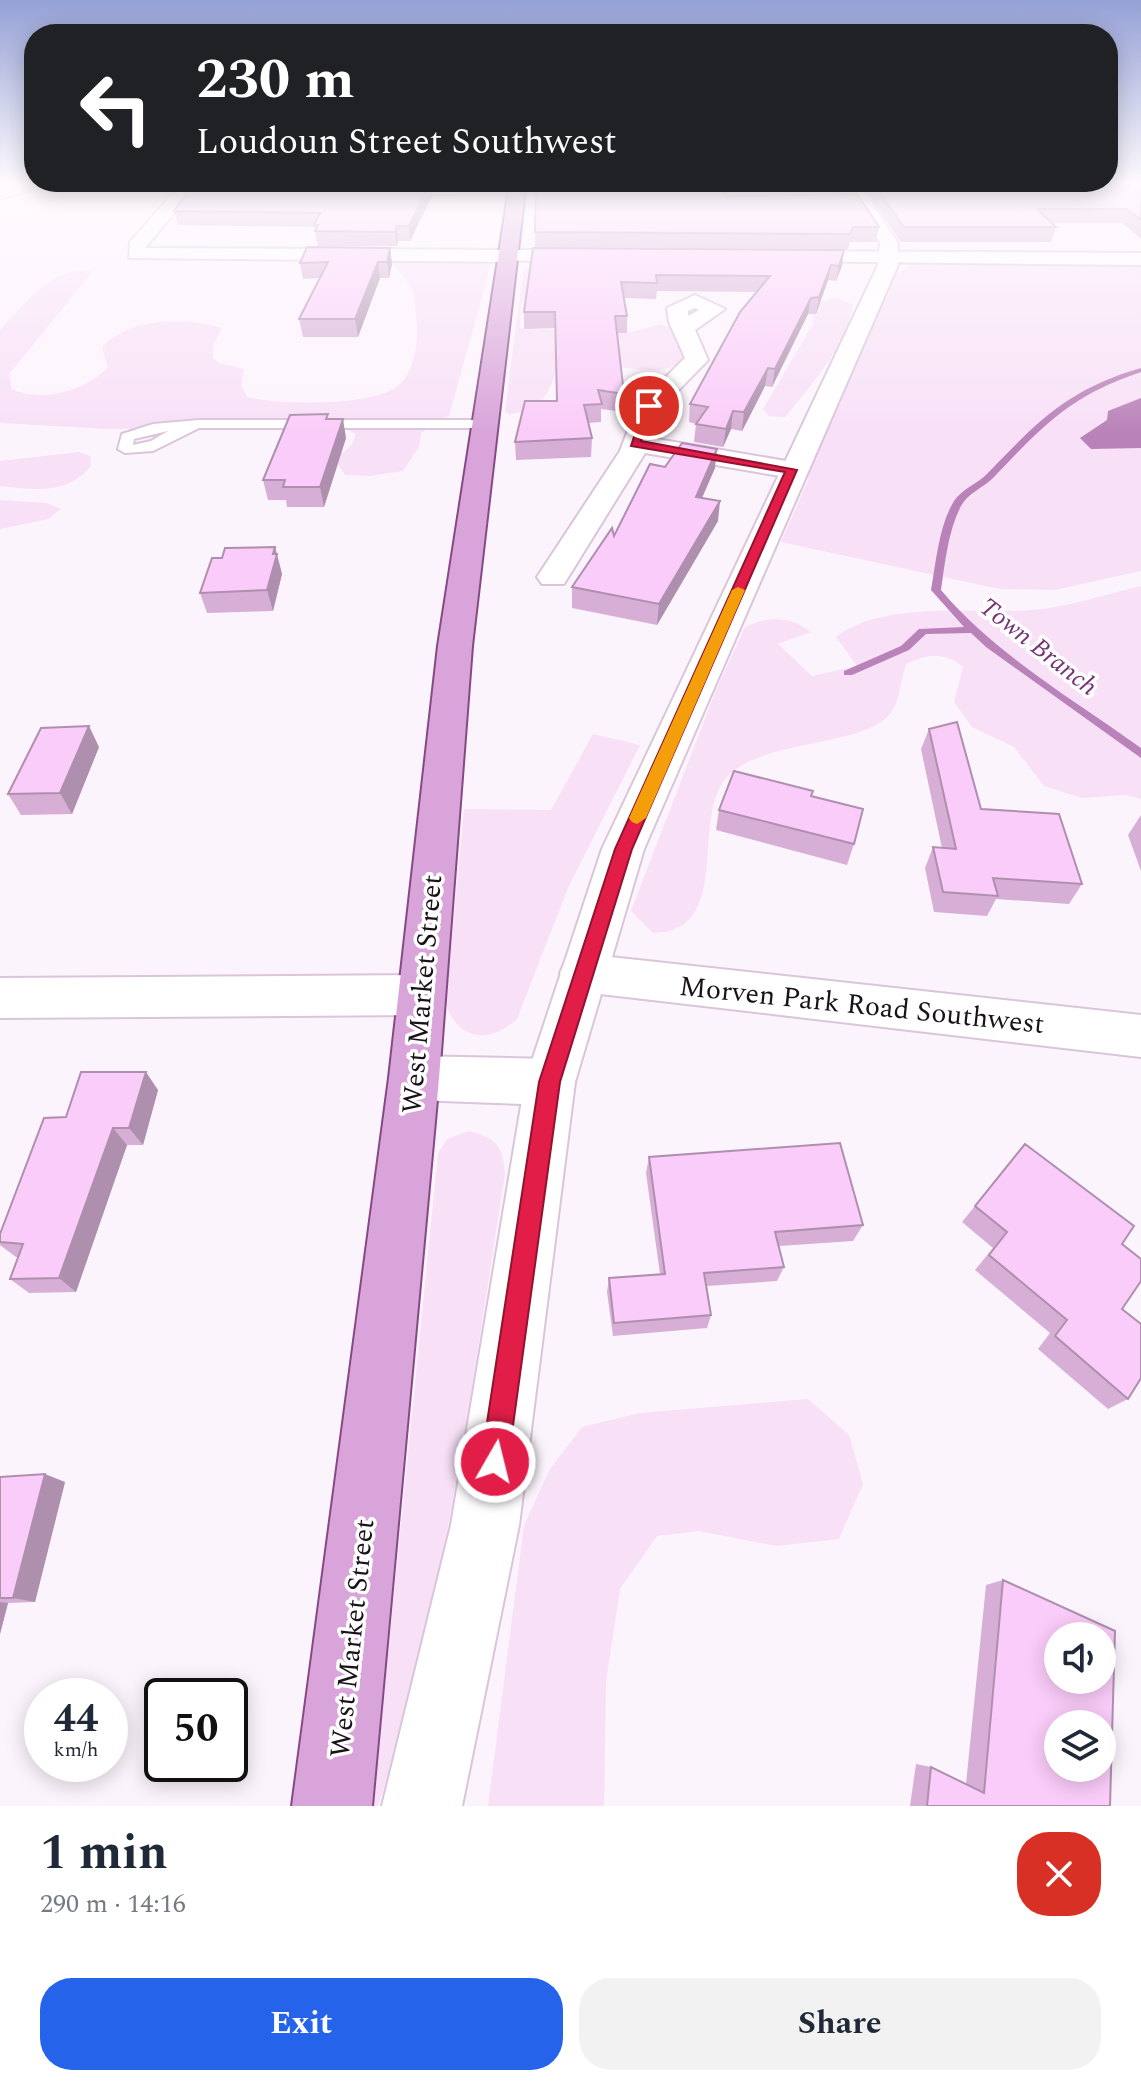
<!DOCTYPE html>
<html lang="en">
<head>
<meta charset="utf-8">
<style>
	:root { --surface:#fff; --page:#f2f2f3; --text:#1f2937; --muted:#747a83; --accent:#2563eb }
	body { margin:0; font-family:Spectral,serif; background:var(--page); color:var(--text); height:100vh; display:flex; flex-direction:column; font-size:30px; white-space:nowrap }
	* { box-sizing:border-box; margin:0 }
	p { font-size:26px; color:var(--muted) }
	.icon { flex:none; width:44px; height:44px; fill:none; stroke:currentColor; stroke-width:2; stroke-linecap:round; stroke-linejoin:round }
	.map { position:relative; height:1806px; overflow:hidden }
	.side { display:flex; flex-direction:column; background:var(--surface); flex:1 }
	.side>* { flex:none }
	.banner { position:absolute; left:24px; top:24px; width:1094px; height:168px; border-radius:32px; box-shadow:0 4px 20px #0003; background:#202124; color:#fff; overflow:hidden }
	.controls { position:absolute; left:1044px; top:1622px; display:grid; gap:16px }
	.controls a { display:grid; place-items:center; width:72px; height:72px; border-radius:50%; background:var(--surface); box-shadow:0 4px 20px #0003; font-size:40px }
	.speed { position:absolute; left:24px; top:1678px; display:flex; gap:16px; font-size:40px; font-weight:700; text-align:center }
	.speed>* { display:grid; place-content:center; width:104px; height:104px; border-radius:50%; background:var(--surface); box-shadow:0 4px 20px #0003; line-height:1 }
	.speed small { font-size:20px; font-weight:400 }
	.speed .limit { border:4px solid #111; border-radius:12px; background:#fff; color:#111 }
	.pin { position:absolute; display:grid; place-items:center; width:68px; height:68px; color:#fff; margin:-34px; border:4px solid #fff; border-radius:50%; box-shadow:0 2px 8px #0007 }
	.me { position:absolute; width:88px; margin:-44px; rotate:8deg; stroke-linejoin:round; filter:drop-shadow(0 0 6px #0008) }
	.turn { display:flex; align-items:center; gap:28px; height:168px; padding:0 40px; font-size:36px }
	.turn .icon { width:104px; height:104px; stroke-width:2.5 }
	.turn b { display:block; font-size:56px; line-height:68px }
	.round { display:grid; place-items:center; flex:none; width:84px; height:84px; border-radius:32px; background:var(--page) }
	.head { display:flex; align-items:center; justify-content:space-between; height:136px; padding:0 40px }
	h1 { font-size:48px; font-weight:700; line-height:60px }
	.button { display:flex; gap:16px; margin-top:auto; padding:16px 40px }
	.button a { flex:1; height:92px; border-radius:32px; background:var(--accent); color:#fff; font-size:32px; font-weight:700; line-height:92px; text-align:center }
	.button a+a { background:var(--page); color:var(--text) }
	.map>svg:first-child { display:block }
	.green { fill:#f8e0f7 }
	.water { fill:#b982b8 }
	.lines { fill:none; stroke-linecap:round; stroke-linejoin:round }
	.stream { fill:#b982b8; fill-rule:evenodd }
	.service-casing { stroke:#dac5da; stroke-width:4 }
	.minor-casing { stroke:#dac5da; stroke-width:4 }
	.tertiary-casing { stroke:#dac5da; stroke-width:4 }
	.secondary-casing { stroke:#dac5da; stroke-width:4 }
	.primary-casing { stroke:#854a86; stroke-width:4 }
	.service { fill:#fff; fill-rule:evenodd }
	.minor { fill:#fff; fill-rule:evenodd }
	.tertiary { fill:#fff; fill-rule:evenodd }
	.secondary { fill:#fff; fill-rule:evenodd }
	.primary { fill:#d9a4d9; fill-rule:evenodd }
	.wall { fill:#d7afd6 }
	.shaded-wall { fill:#af8fae }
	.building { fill:#faccf9; stroke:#af8fae; stroke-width:2; fill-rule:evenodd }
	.route { fill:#e11d48; stroke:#92132f; stroke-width:2 }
	.slow { fill:#f59e0b }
	.labels { text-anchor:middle; stroke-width:7; stroke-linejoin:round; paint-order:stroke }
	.far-water-label { font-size:26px; font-style:italic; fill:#773477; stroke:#fff }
	.street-label { font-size:28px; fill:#191219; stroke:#fff }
</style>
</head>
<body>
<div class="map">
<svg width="1141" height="1806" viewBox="0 0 1141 1806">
	<rect width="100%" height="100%" fill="#fcf4fc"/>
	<path class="green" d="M473 261 491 264 449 416 421 433 419 447 403 471 370 476 345 475 335 459 352 445 356 434 344 427 107 429 0 423V330C27 303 51 266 93 271L9 374 12 389C40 404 88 390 108 367L102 348C128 317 186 317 222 328L213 345V358L219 363 244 369 241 386 247 397C278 405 374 407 399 385 413 373 418 345 417 327 414 292 416 289 391 262Z
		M931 263 1141 266V571L1055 590 999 589 781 542 809 478 807 470 895 275 912 265Z
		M537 266 530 301 521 302 520 328 627 333 661 324 676 330 686 357C664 381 630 365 601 366 586 366 571 369 556 370 550 396 537 412 509 414L505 411 523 272 527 267Z
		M836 297 853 305C846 347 811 385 785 417L769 416 763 409 813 324 812 304Z
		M79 452 90 456 91 466C67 495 34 490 0 486V461Z
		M0 500 47 503 61 509 48 519 0 529Z
		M1141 586V799L1126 795 1081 798 1044 786 1014 747 972 727 954 702 963 667C943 651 929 654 906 664 901 678 900 699 892 711 869 747 769 738 730 774 687 813 736 932 653 933L631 911 716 690 745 627C769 616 790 616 811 632L778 644 812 676 857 666 836 637C883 600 977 614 1033 610 1069 607 1106 594 1141 586Z
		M593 734 640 745 568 888 517 1019C491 1043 458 1042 446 1004L464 809 551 810Z
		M468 1131C496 1137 503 1146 505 1174 471 1386 446 1601 378 1806H373L438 1153 447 1139Z
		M808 1399 849 1435 863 1484 839 1539 776 1546 699 1531 657 1536 620 1589 606 1682 604 1806H488L524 1525 550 1469 582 1427 640 1413Z"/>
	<path class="water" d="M1141 398V448L1091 449 1080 438 1107 420 1108 411Z"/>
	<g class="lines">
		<path class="stream" d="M1141 368V372C1068 397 1045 424 993 478 983 488 968 493 961 506 948 531 945 563 941 590 996 655 1073 699 1141 748V758L986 647 971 633 926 634 909 650 852 675H844V671L901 646 919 629 964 627 931 590C936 562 939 525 954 501 962 489 977 484 987 474 1038 421 1068 389 1141 368Z"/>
		<defs>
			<path id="service" d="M199 420H486L493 424 486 428H199L153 451 125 453 118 449 122 434 153 424ZM168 431 151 441 133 445 134 439Z"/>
			<path id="minor" d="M27 182H56L0 199V189Z
				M183 182H200L145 248 509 250 518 256 509 262 129 258 130 242Z
				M695 295 725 309 695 330 708 360 660 409 651 438 792 462 802 464 806 470 802 476 792 478 645 453 564 584H542L537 577 620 451 637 406 685 358 669 322 667 308ZM695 308 699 310 688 316V311Z
				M583 954 1141 1015V1057L583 992 566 986 560 973 566 960Z"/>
			<path id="tertiary" d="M509 250H590L599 256 590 262 502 260V252Z
				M783 251 1141 253V265L776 261 774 257Z
				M421 975 438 981 445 995 438 1009 421 1015 0 1018V978Z
				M414 1056 550 1059 568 1066 575 1082 568 1098 550 1105 414 1100 396 1094 389 1078 396 1062Z"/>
			<path id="secondary" d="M842 182H858L898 243V265L644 849 575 1082 519 1525 462 1806H382L451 1525 525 1082 602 849 878 265 880 243Z"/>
			<path id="primary" d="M510 182H526L472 646 439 1078 372 1806H292L389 1078 438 646Z"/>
		</defs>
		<use href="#service" class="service-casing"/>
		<use href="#minor" class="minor-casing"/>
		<use href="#tertiary" class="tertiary-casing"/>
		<use href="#secondary" class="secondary-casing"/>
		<use href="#primary" class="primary-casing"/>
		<use href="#service" class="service"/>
		<use href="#minor" class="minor"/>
		<use href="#tertiary" class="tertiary"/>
		<use href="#secondary" class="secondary"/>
		<use href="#primary" class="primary"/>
	</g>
	<path class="wall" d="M195 182H508L505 195 432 196 410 241H398L397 246H318L314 227 178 225 174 211Z
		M526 182H847L845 193 725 194 728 196 879 227 876 242H850L848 249 535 247 536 195H527Z
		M860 182H1071L1074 186H1079L1077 182H1141V239L1122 223H1051L1056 227 1051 242H901Z
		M390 248 392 264 389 278H380L358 337H303L299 319 320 278 303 279 300 263Z
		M533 248 842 266 836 281 828 280 816 314H808L772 387 765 386 742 431 731 429 723 447 694 442 696 424 689 422 690 404 757 292 657 291 656 299 624 298 627 316V333H617L624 394V412L601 409V422L588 423 592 438 591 457 516 460 515 442 557 401 556 328 524 329V312Z
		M329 419 346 438 324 507H287L286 500H268L263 480Z
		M665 467 715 468 702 498 718 521 657 625 572 608V587L614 536Z
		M275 547 282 574 273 611 207 613 200 593 222 558Z
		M929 729 981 809 1082 884 1069 904 996 899 987 916 934 912 925 868 933 847 942 848 921 749Z
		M99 747 72 814 21 815 8 794Z
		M812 797 854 844 847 865 716 830 719 810Z
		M1141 815V871L1128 835Z
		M158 1090 143 1145H127L76 1292 29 1293 10 1279 18 1257H16L0 1245V1234L66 1117Z
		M1025 1144 1122 1244V1309L1128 1399 1108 1409 1038 1349 1050 1333 975 1270 993 1248 962 1222Z
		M649 1157 863 1225 853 1241 779 1246 784 1267 777 1281 707 1286 711 1315 707 1328 613 1336 607 1292 609 1278 660 1274 646 1173Z
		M0 1477 65 1482 35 1602 8 1603 0 1634Z
		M1003 1580 1110 1806H910L916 1764 931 1767 966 1784 986 1585Z"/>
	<path class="shaded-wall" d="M430 182 432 196 410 241 409 226Z
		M504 182H508L505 195Z
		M724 182H727L726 194 715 201 716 187Z
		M397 226 398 241 397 246 395 232Z
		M390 248 392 264 389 278 387 262Z
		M844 250 842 266 836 281 839 266Z
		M378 262 380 278 358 337 355 319Z
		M831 265 828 280 816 314 819 297Z
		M811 298 808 314 772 387 775 369Z
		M768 368 765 386 742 431 744 412Z
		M733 411 731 429 723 447 726 429Z
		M343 419 346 438 324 507 320 487Z
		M717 449 715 468 694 516 696 497Z
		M720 501 718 521 657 625 659 604Z
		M275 547 282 574 273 611 267 590Z
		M89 726 99 747 72 814 60 793Z
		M146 1072 158 1090 143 1145 129 1128Z
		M113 1128 127 1145 76 1292 59 1278Z
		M45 1474 65 1482 35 1602 13 1598Z
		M0 1602 8 1603 0 1634Z"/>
	<path class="building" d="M195 182H430L409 226H397L395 232 315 231 318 225H314L320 213 174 211Z
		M536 182H724L716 187 728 196 857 194 879 227H853L850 234 535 232Z
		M872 182H1071L1074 186 1093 183 1092 182H1141V220L1127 209H1037L1056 227H904Z
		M307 247 390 248 387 262H378L355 319H299L328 262 300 263Z
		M533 248 844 250 839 266 831 265 819 297 811 298 775 369 768 368 744 412 733 411 726 429 696 424 708 407 690 404 740 312 770 276 656 275 657 283 621 282 627 316H615L624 394 598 390 602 404 584 405 592 438 515 442 525 401H557L555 312H524Z
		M328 414 326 419H343L320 487H283L285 480H263L290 415Z
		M682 443 717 449 696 497 720 501 659 604 572 587 612 528 614 536 650 464 665 467Z
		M275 547 273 554H277L267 590 200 593 212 558H222L225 548Z
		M957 722 981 809 1059 814 1082 884 993 878 998 896 943 892 933 847 956 849 929 729Z
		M89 726 60 793 8 794 41 728Z
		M734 771 813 791 811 796 863 809 854 844 719 810Z
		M81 1072H146L129 1128H113L59 1278 10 1279 23 1244 0 1242V1234L44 1118 66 1117Z
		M840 1143 863 1225 775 1232 784 1267 704 1273 711 1315 614 1323 609 1278 665 1274 649 1157Z
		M1025 1144 1134 1226 1122 1244 1141 1259V1281L1122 1309 1141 1324V1378L1128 1399 1055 1336 1067 1320 989 1255 1007 1232 975 1206Z
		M45 1474 13 1598H0V1477Z
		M1003 1580 1115 1631 1110 1806H927L931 1767 984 1793ZM1058 1636H1102V1680H1058ZM1058 1724H1102V1768H1058Z"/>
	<linearGradient id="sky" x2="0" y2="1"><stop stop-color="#95a0d5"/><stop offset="0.42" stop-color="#fefafe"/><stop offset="1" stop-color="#fefafe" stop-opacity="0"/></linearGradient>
	<rect width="1141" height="435" fill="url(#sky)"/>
	<path class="route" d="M649 403 654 406 641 441 797 470 632 849 560 1082 508 1462 504 1472 495 1476 485 1472 481 1462 539 1082 615 849 785 472 631 446 644 406Z"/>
	<path class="slow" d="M738 587 745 590 646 818 637 824 632 822 629 818 732 590Z"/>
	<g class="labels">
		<g class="far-water-label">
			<text transform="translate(1039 646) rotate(38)" y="9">Town Branch</text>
		</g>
		<g class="street-label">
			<text transform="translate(421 994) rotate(-85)" y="10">West Market Street</text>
			<text transform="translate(862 1004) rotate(6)" y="10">Morven Park Road Southwest</text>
			<text transform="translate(351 1638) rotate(-84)" y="10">West Market Street</text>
		</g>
	</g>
</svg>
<div class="controls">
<a><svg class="icon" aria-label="sound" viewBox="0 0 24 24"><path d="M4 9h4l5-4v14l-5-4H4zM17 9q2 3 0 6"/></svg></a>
<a><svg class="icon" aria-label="layers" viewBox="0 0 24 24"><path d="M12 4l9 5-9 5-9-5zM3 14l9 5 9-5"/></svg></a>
</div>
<div class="speed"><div>44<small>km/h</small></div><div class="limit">50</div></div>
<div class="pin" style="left:649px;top:406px;background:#d93025"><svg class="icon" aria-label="arrive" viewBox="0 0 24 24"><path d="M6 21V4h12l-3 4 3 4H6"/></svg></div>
<svg class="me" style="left:495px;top:1462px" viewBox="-20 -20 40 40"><circle r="17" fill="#e11d48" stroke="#fff" stroke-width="3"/><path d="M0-11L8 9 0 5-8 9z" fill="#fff"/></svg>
<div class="banner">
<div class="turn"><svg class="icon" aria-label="left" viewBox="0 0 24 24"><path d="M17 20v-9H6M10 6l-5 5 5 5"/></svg><div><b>230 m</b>Loudoun Street Southwest</div></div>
</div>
</div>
<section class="side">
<div class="head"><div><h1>1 min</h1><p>290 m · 14:16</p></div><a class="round" style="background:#d93025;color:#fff"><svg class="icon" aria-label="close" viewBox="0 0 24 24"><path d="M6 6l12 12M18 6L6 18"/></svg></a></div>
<div class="button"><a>Exit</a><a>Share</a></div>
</section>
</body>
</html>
